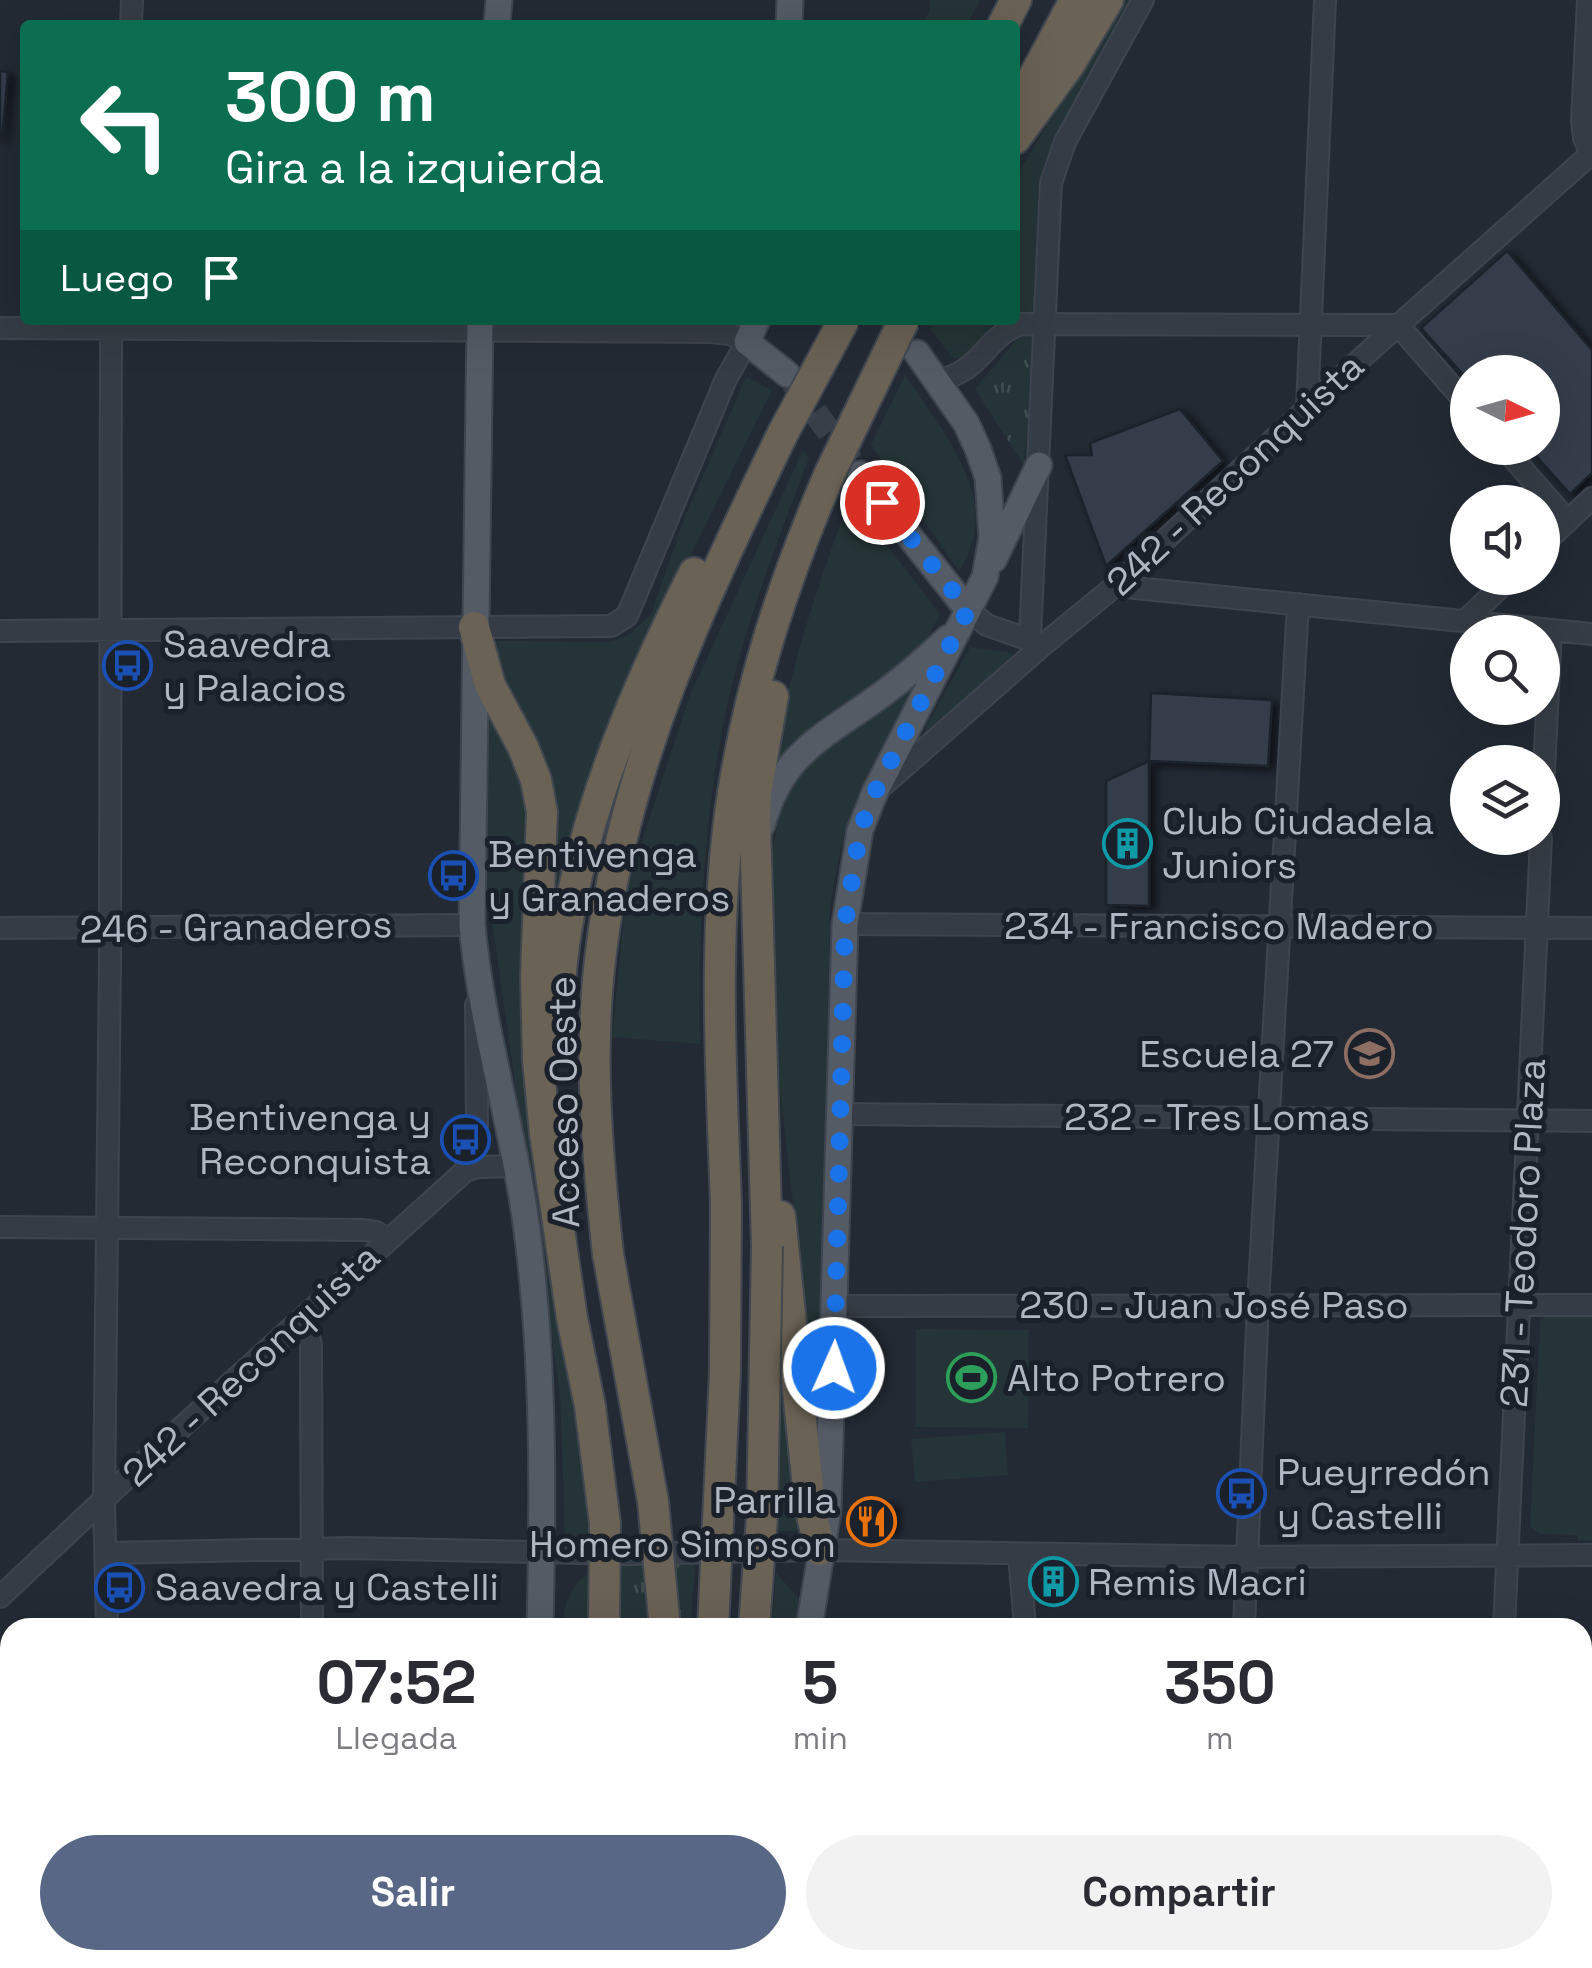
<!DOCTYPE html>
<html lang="es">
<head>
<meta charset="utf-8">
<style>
	:root { --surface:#fff; --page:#f2f2f3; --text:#2b2b33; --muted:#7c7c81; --accent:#586785 }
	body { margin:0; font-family:"Space Grotesk",sans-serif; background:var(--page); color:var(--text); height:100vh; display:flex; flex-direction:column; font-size:38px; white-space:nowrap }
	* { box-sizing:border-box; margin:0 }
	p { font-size:32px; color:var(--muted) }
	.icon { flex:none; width:55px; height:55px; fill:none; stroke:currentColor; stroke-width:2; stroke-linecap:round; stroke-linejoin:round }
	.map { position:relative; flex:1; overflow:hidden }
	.side { position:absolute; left:0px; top:1618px; width:1592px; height:352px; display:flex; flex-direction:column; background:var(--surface); border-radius:30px 30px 0 0; box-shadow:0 10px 40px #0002 }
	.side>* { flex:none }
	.banner { position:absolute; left:20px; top:20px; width:1000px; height:305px; border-radius:10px; box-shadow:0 10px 40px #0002; background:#0b6e4f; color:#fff; overflow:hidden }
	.needle { width:65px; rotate:95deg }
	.buttons { position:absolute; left:1450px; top:355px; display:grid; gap:20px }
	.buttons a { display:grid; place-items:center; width:110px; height:110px; border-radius:50%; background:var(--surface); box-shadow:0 10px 40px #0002; font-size:50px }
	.pin { position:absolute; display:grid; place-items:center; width:85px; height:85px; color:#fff; margin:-42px; border:5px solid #fff; border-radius:50%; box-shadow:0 2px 10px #0007 }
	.me { position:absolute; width:110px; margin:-55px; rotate:2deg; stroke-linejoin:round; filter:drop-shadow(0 0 8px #0008) }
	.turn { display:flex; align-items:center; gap:35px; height:210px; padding:0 40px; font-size:45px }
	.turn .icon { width:130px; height:130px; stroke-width:2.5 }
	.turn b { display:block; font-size:70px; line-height:85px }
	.then { display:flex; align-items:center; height:95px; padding:0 40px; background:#0003; gap:20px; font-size:38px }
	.eta { display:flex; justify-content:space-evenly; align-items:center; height:170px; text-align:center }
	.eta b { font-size:60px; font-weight:600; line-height:70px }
	.primary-button { display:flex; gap:20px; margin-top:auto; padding:20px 40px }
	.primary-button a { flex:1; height:115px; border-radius:60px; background:var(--accent); color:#fff; font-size:40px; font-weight:600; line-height:115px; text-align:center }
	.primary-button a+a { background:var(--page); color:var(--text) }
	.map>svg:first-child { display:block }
	.grass { fill:#253436 }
	.park { fill:url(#park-tufts) }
	.building { fill:#353e4b; stroke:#1d232c; stroke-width:2.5; filter:url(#shadow) }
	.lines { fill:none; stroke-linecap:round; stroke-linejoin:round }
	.major-tunnel { stroke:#383f49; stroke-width:25; stroke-dasharray:25 12; stroke-linecap:butt }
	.minor-casing { stroke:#3f454f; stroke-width:24 }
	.major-casing { stroke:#3f454f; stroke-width:29 }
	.highway-casing { stroke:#404750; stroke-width:34 }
	.minor { stroke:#363c45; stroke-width:20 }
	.major { stroke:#545b65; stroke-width:25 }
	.highway { stroke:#6a6254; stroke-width:30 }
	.highway-bridge-casing { stroke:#404750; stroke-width:34; stroke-linecap:butt }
	.highway-bridge { stroke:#6a6254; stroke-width:30 }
	.route { stroke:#1a73e8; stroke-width:18; stroke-dasharray:0 32.4 }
	.labels { text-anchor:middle; stroke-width:10; stroke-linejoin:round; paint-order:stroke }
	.street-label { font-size:38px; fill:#b0b7c2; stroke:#1b212a }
	.poi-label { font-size:38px; fill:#b0b7c2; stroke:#1b212a; text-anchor:start }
</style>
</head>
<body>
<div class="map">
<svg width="1592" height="1968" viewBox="0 0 1592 1968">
	<defs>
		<pattern id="park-tufts" width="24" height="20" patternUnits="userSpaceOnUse" patternTransform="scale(2.5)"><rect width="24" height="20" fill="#253436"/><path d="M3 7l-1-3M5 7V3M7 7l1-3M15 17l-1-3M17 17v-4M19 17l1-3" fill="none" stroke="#424f51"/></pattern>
		<filter id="shadow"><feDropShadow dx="6" dy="3.5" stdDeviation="5" flood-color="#0009"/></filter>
	</defs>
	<rect width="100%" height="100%" fill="#232a34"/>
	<path class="grass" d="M929 0H980L967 25H923L930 10Z
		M1121 0H1133L1048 162 1037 311 1015 318V179Z
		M935 320H1012L970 362 952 357 930 329Z
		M905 375C943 432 1006 503 959 571L871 445Z
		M746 377 772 390 651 636 544 1060 546 821 494 654 497 641 611 642 629 635 651 614 683 522Z
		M803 450 809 458C784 524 758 590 739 659 705 777 698 921 700 1044L612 1037 627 886 690 695Z
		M850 498 940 614 925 643 879 687 824 717 779 758H775C790 667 818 583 850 498Z
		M970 647 1008 652 1016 658 930 737 925 735 926 726Z
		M931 664C904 711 871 759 852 810 841 842 835 875 830 909L820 1502C814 1416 806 1331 798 1245 788 1149 743 855 793 781 827 731 890 711 931 664Z
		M485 706 530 793 589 1543 565 1536 560 1394 481 847Z
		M780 1314 804 1531H775Z
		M1546 1316H1592V1541H1578L1577 1535 1539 1534 1530 1526 1540 1321Z
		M916 1329 1029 1330 1028 1428 915 1427Z
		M1005 1432 1008 1475 915 1482 911 1439Z
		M591 1572 586 1627 563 1628C564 1604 570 1584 591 1572Z
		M776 1573 799 1598 798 1627 772 1628Z"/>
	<path class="park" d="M1036 331 1025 453 1024 465 975 389 1023 332Z
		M615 1558H696L690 1627 615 1628Z"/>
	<path class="building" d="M0 71 8 72 2 140H0Z
		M1507 251 1592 350V473L1570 494 1529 448H1542V372H1468V380L1421 328Z
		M1180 409 1223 461 1106 566 1065 455H1092L1090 443Z
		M1151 693 1272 700 1268 766 1149 761Z
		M1149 761V906L1106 905V781Z
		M862 1503H893V1530H862Z
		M1046 1568H1064L1065 1585 1052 1586 1053 1595H1041L1040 1578Z"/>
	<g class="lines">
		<path class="major-tunnel" d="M793 382 860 474"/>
		<defs>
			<path id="minor" d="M1588 0 1582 121 1584 138 1592 157
				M131 25 132 0
				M0 328 710 332 730 334 747 342 726 379 627 616 611 626 0 631
				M937 381C984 370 982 340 1020 324L1398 325 1468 405
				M1307 408 1325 0
				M1504 448 1567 520
				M1542 545 1592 498
				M1115 586 1592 634
				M968 610 987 625 1041 644
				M1466 620 1510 578
				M1030 638 1051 183 1065 142 1143 0
				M880 788 1043 645 1115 586 1366 354 1592 153
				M1542 811 1551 630
				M845 924 1592 928
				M0 928 472 925
				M842 1114 1592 1121
				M465 1171 477 1126 476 1005
				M0 1227 364 1230 376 1232 388 1239
				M836 1306 1592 1305
				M304 1318 311 1345 312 1628
				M106 1553 350 1548 628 1554 820 1550 1248 1557 1592 1555
				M1019 1554 1025 1628
				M0 1597 150 1456 465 1171 478 1167 517 1166
				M107 1628 104 1501 110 959 111 320
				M1244 1628 1258 1304 1298 604
				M1504 1628 1541 838
				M1582 1875H1592
				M795 1960 798 1968
				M1055 1960 1056 1968
				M106 1968V1960
				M312 1968V1960
				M1227 1968V1960
				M1488 1968V1960"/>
			<path id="major" d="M497 25 499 0
				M789 25 790 0
				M480 320 472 925C482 1033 517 1139 529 1247 544 1372 543 1502 540 1628
				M757 320 747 342 787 374
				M860 474 968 610
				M994 559 1039 465
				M762 825C783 747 831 734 889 689 910 673 929 656 948 638
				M809 1628 828 1511 845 924 860 830 875 792 985 577 992 537 988 478 978 449 966 423 917 353
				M454 1968 461 1960
				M556 1968V1960"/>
			<path id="highway" d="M1003 25 1016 0
				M1015 112 1075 0
				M1015 139 1069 65 1108 0
				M474 627 490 685 523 747 536 780 542 812 536 976 538 1060 545 1134 572 1318 590 1406 605 1524
				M556 1048C558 1007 560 966 567 926 587 802 638 684 694 573
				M726 1204C721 1068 712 928 733 793 751 679 785 578 830 473
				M780 1216 810 1507 820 1550
				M767 1246 755 823 756 793 773 696
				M608 1254C597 1154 588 1052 601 952 624 763 701 602 783 433
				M751 1960 752 1968
				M496 1968 501 1960
				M619 1968 621 1960
				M676 1968 677 1960
				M708 1968 709 1960"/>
		</defs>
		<use href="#minor" class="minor-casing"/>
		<use href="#major" class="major-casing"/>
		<use href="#highway" class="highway-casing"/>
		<use href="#minor" class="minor"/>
		<use href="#major" class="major"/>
		<use href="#highway" class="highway"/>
		<defs>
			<path id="highway-bridge" d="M783 433 844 320
				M830 473 904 320
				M608 1254 653 1501 665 1628
				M604 1628 605 1524
				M713 1628 725 1372 726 1204
				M754 1628 762 1517 767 1246"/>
		</defs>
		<use href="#highway-bridge" class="highway-bridge-casing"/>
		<use href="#highway-bridge" class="highway-bridge"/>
	</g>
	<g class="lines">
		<path class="route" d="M834 1368 845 924 860 830 875 792 968 610 882 502"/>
	</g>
	<defs>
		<symbol id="bus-ring" viewBox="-11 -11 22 22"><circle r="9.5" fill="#1b212a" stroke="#1a4fb4" stroke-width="1.5"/><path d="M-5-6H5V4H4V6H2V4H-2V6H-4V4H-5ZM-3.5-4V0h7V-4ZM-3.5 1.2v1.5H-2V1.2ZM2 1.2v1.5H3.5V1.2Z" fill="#1a4fb4"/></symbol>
		<symbol id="building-ring" viewBox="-11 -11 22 22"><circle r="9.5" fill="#1b212a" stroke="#0f9aa8" stroke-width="1.5"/><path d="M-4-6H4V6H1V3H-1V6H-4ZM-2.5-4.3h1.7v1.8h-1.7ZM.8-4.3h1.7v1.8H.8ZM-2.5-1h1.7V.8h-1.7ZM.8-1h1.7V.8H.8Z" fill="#0f9aa8"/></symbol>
		<symbol id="school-ring" viewBox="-11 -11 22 22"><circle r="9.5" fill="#1b212a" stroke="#8d6e63" stroke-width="1.5"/><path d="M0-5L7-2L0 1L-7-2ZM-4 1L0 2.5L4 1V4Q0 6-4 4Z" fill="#8d6e63"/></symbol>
		<symbol id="stadium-ring" viewBox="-11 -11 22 22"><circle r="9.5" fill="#1b212a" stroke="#2e9e5b" stroke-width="1.5"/><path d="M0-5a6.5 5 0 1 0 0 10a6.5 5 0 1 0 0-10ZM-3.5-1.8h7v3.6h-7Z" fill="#2e9e5b"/></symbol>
		<symbol id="restaurant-ring" viewBox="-11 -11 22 22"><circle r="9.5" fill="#1b212a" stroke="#e8710a" stroke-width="1.5"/><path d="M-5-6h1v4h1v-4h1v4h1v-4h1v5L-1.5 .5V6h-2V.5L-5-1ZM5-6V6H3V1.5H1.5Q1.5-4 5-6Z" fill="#e8710a"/></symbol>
	</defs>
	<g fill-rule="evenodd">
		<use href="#bus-ring" x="100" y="638" width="55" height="55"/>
		<use href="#building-ring" x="1100" y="816" width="55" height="55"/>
		<use href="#bus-ring" x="426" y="848" width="55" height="55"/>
		<use href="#school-ring" x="1342" y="1026" width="55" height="55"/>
		<use href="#bus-ring" x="438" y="1112" width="55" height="55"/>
		<use href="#stadium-ring" x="944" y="1350" width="55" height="55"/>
		<use href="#bus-ring" x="1214" y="1466" width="55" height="55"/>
		<use href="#restaurant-ring" x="844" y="1494" width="55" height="55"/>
		<use href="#building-ring" x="1026" y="1554" width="55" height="55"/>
		<use href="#bus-ring" x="92" y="1560" width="55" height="55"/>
	</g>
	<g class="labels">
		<g class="street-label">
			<text transform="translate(1235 474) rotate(-43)" y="13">242 - Reconquista</text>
			<text x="1219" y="939">234 - Francisco Madero</text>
			<text transform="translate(236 927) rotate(-1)" y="13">246 - Granaderos</text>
			<text transform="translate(564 1102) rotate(-91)" y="13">Acceso Oeste</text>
			<text x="1217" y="1130">232 - Tres Lomas</text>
			<text transform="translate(1523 1233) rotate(-87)" y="13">231 - Teodoro Plaza</text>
			<text x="1214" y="1318">230 - Juan José Paso</text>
			<text transform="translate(251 1365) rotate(-43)" y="13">242 - Reconquista</text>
		</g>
		<g class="poi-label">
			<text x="163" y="657">Saavedra<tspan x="163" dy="44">y Palacios</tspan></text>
			<text x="1162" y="834">Club Ciudadela<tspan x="1162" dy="44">Juniors</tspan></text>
			<text x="488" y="867">Bentivenga<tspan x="488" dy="44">y Granaderos</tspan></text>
			<text x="1334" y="1067" text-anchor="end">Escuela 27</text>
			<text x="431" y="1130" text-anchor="end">Bentivenga y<tspan x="431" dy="44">Reconquista</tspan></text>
			<text x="1007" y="1391">Alto Potrero</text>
			<text x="1277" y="1485">Pueyrredón<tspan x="1277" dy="44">y Castelli</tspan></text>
			<text x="836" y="1513" text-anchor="end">Parrilla<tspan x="836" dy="44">Homero Simpson</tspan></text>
			<text x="1088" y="1595">Remis Macri</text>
			<text x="155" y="1600">Saavedra y Castelli</text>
		</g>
	</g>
</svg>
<div class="buttons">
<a><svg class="needle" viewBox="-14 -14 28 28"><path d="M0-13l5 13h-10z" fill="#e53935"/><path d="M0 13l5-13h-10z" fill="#7c7c81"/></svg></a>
<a><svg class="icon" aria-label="sound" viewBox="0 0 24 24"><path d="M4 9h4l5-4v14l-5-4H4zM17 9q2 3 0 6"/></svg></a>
<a><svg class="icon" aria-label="search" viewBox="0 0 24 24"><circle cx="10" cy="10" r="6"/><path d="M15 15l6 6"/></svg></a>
<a><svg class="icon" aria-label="layers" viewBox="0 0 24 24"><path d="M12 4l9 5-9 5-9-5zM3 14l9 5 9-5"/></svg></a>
</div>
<div class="pin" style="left:882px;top:502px;background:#d93025"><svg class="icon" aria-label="arrive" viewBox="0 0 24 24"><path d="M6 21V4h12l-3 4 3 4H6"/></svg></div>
<svg class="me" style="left:834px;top:1368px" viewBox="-20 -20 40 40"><circle r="17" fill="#1a73e8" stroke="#fff" stroke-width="3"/><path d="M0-11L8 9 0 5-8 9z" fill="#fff"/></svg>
<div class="banner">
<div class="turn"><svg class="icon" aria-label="left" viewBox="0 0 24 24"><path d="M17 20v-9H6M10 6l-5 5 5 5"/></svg><div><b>300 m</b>Gira a la izquierda</div></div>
<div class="then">Luego<svg class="icon" aria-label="arrive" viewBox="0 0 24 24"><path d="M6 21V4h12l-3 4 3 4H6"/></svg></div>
</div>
<section class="side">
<div class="eta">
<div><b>07:52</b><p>Llegada</p></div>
<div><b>5</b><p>min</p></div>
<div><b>350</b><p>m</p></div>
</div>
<div class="primary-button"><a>Salir</a><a>Compartir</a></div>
</section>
</div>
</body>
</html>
